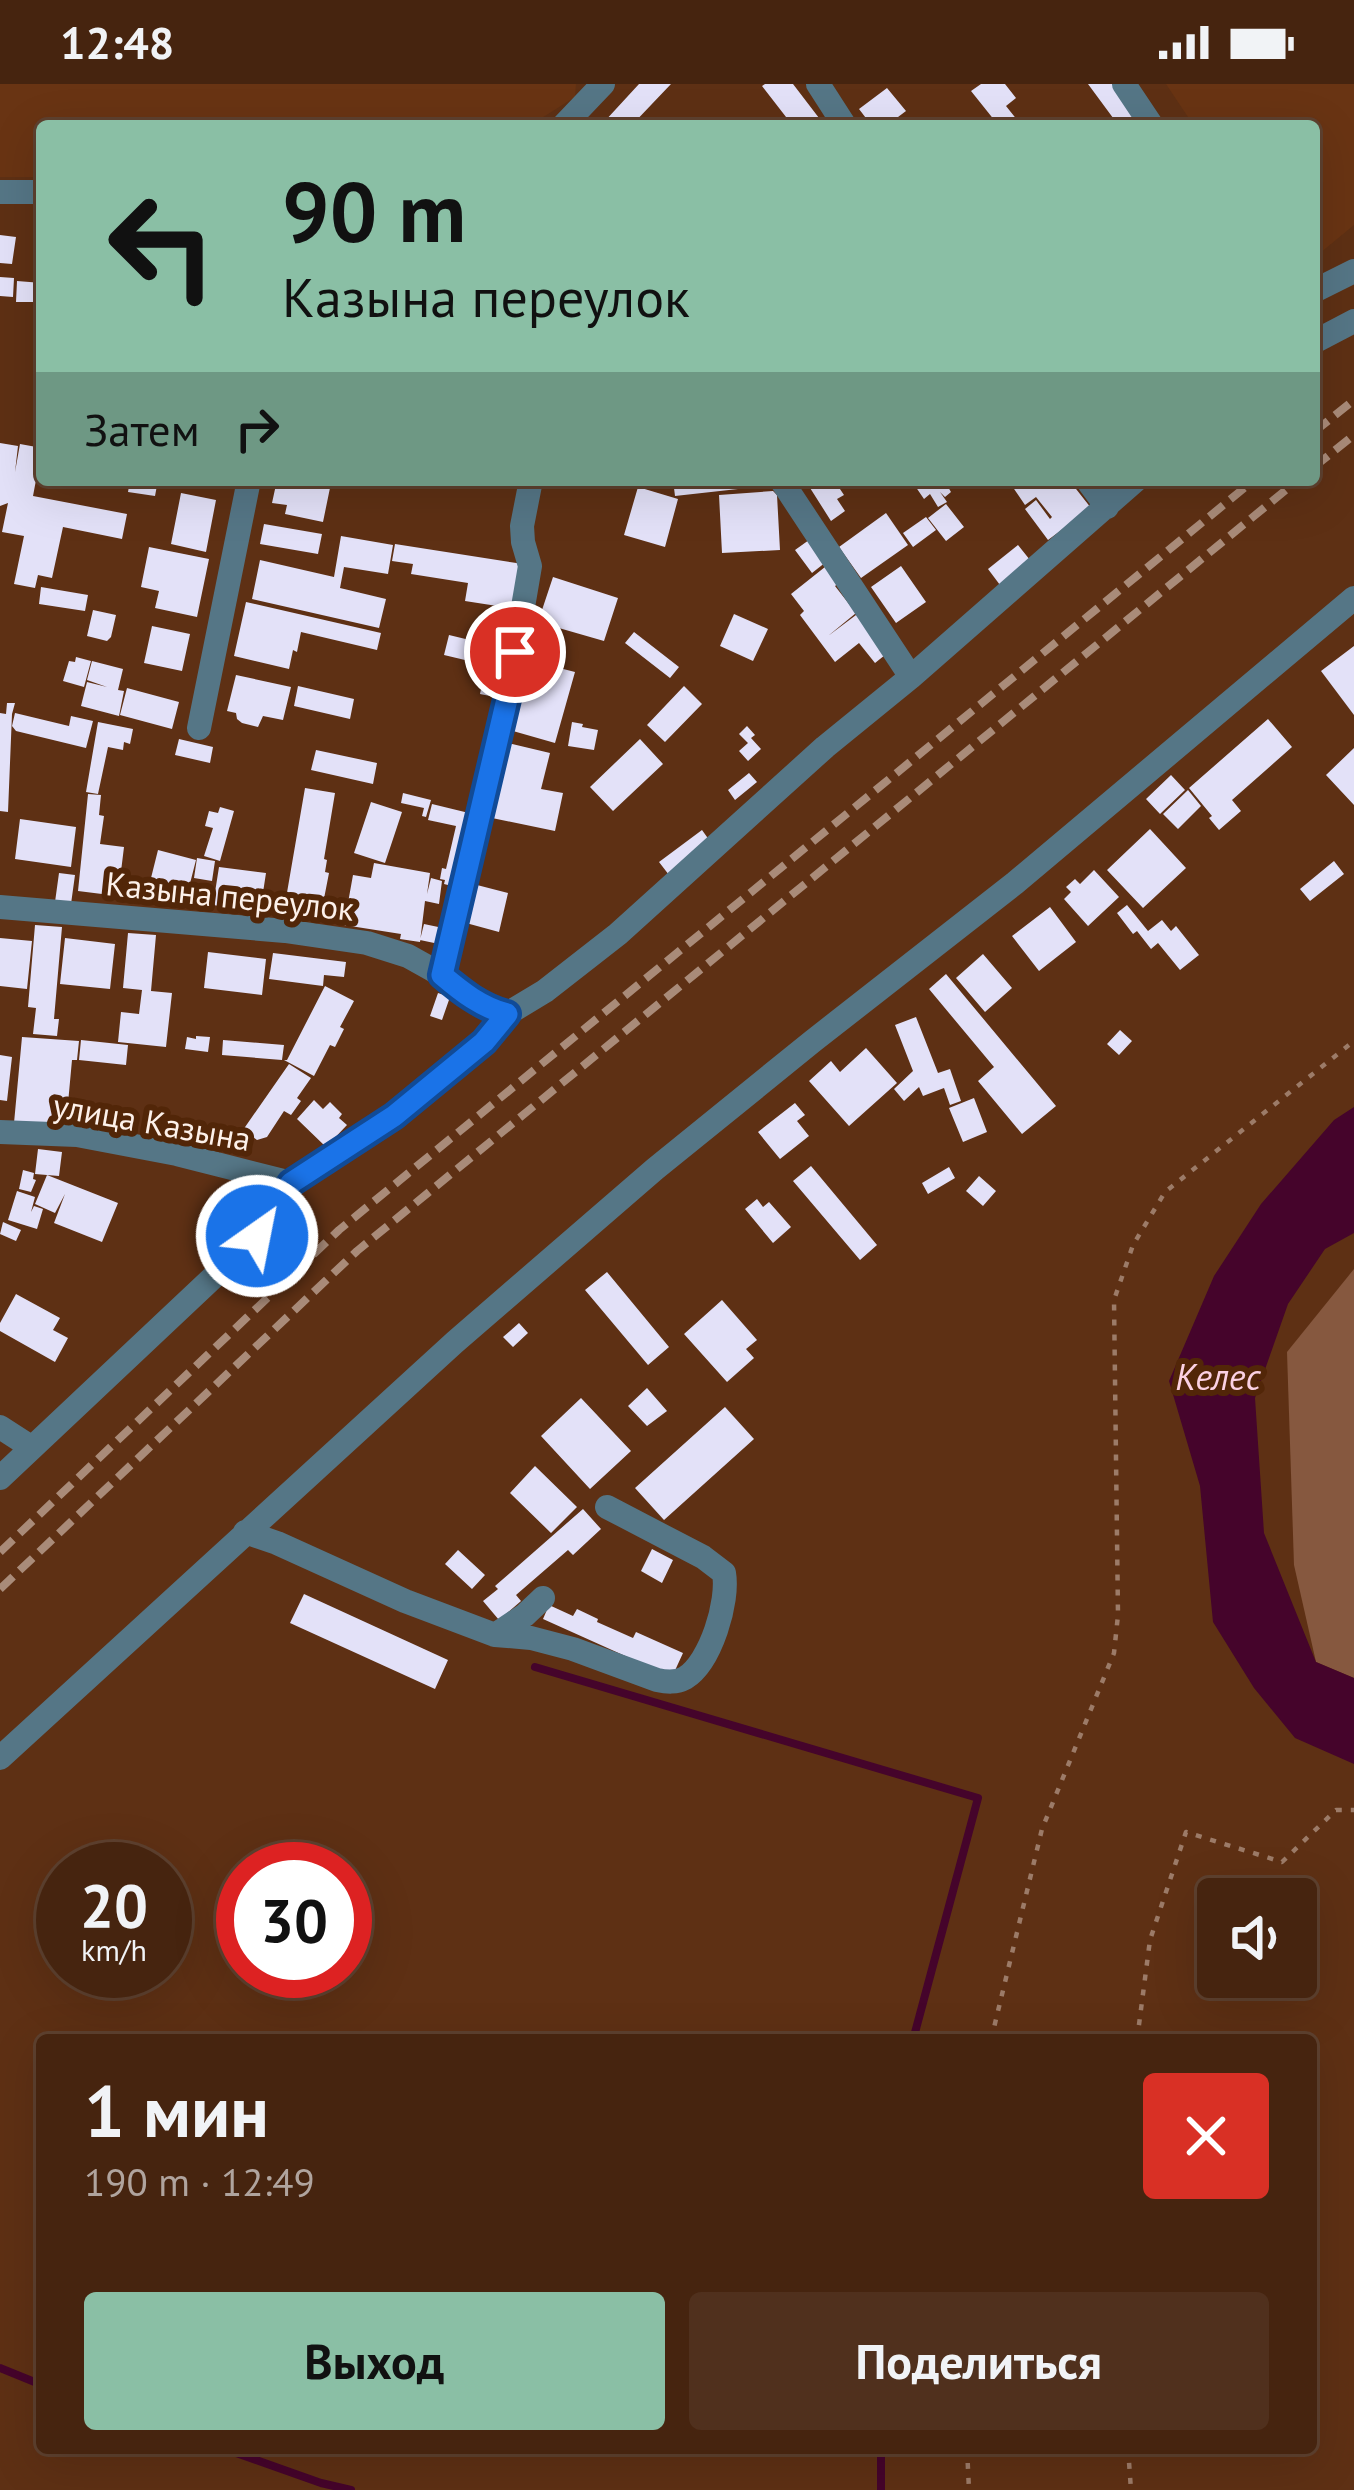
<!DOCTYPE html>
<html lang="ru">
<head>
<meta charset="utf-8">
<style>
	:root { --surface:#46240f; --page:#50301d; --text:#f1f3f6; --muted:#b0a49e; --line:#5e412f; --accent:#8abfa5 }
	body { margin:0; font-family:"PT Sans",sans-serif; background:var(--page); color:var(--text); height:100vh; display:flex; flex-direction:column; font-size:45px; white-space:nowrap }
	* { box-sizing:border-box; margin:0 }
	p { font-size:39px; color:var(--muted) }
	.icon { flex:none; width:66px; height:66px; fill:none; stroke:currentColor; stroke-width:2; stroke-linecap:round; stroke-linejoin:round }
	.map { position:relative; flex:1; overflow:hidden }
	.sheet { position:absolute; left:36px; top:1950px; width:1281px; height:420px; display:flex; flex-direction:column; background:var(--surface); border-radius:12px; box-shadow:0 12px 48px #0002,0 0 0 3px var(--line) }
	.sheet>* { flex:none }
	.hud { position:absolute; left:36px; top:36px; width:1284px; height:366px; border-radius:12px; box-shadow:0 12px 48px #0002,0 0 0 3px var(--line); background:#8abfa5; color:#111; overflow:hidden }
	.buttons { position:absolute; left:1197px; top:1794px; display:grid; gap:24px }
	.buttons a { display:grid; place-items:center; width:120px; height:120px; border-radius:12px; background:var(--surface); box-shadow:0 12px 48px #0002,0 0 0 3px var(--line); font-size:60px }
	.speed { position:absolute; left:36px; top:1758px; display:flex; gap:24px; font-size:60px; font-weight:700; text-align:center }
	.speed>* { display:grid; place-content:center; width:156px; height:156px; border-radius:50%; background:var(--surface); box-shadow:0 12px 48px #0002,0 0 0 3px var(--line); line-height:1 }
	.speed small { font-size:30px; font-weight:400 }
	.speed .limit { border:18px solid #d22; background:#fff; color:#111 }
	.pin { position:absolute; display:grid; place-items:center; width:102px; height:102px; color:#fff; margin:-51px; border:6px solid #fff; border-radius:50%; box-shadow:0 3px 12px #0007 }
	.me { position:absolute; width:132px; margin:-66px; rotate:33deg; stroke-linejoin:round; filter:drop-shadow(0 0 9px #0008) }
	.turn { display:flex; align-items:center; gap:42px; height:252px; padding:0 48px; font-size:54px }
	.turn .icon { width:156px; height:156px; stroke-width:2.5 }
	.turn b { display:block; font-size:84px; line-height:102px }
	.then { display:flex; align-items:center; height:114px; padding:0 48px; background:#0003; gap:24px; font-size:45px }
	.round { display:grid; place-items:center; flex:none; width:126px; height:126px; border-radius:12px; background:var(--page) }
	.headline { display:flex; align-items:center; justify-content:space-between; height:204px; padding:0 48px }
	h1 { font-size:72px; font-weight:600; line-height:90px }
	.primary-button { display:flex; gap:24px; margin-top:auto; padding:24px 48px }
	.primary-button a { flex:1; height:138px; border-radius:12px; background:var(--accent); color:#111; font-size:48px; font-weight:600; line-height:138px; text-align:center }
	.primary-button a+a { background:var(--page); color:var(--text) }
	.status { display:flex; justify-content:space-between; align-items:center; height:84px; padding:0 60px; background:var(--surface); direction:ltr }
	.status svg { height:33px; fill:currentColor }
	.map>svg:first-child { display:block }
	.built { fill:#693413 }
	.green { fill:#86583f }
	.water { fill:#45042b }
	.lines { fill:none; stroke-linecap:round; stroke-linejoin:round }
	.stream { stroke:#45042b; stroke-width:8 }
	.building { fill:#e3e1f8 }
	.path { stroke:#9c7b68; stroke-width:4.5; stroke-dasharray:6 9; stroke-linecap:butt }
	.street { stroke:#557686; stroke-width:24 }
	.rail { stroke:#a98b79; stroke-width:8; stroke-dasharray:18 9; stroke-linecap:butt }
	.route-casing { stroke:#114b97; stroke-width:30 }
	.route { stroke:#1a73e8; stroke-width:21 }
	.labels { text-anchor:middle; stroke-width:12; stroke-linejoin:round; paint-order:stroke }
	.street-label { font-size:33px; fill:#fdf1ea; stroke:#522608 }
	.water-label { font-size:36px; font-style:italic; fill:#fbd1e3; stroke:#522608 }
</style>
</head>
<body>
<div class="status"><b>12:48</b><svg viewBox="0 0 49 12"><path d="M0 12V9h3v3zM5 12V6h3v6zM10 12V3h3v9zM15 12V0h3v12zM26 1h20v11H26zM47 4h2v5h-2z"/></svg></div>
<div class="map">
<svg width="1354" height="2406" viewBox="0 0 1354 2406">
	<rect width="100%" height="100%" fill="#5e3014"/>
	<path class="built" d="M0 0H576L575 13 529 42H42V93H0Z
		M1166 0H1354V141L1314 174V42H1194Z"/>
	<path class="green" d="M1354 1185V1594L1316 1578 1294 1481 1287 1268Z"/>
	<path class="water" d="M1354 1023V1149L1325 1165 1288 1220 1255 1314 1264 1449 1316 1578 1354 1594V1680L1295 1654 1254 1604 1213 1538 1200 1402 1169 1297 1214 1192 1261 1120 1334 1036Z"/>
	<g class="lines">
		<path class="stream" d="M535 1583 978 1714 913 1956
			M0 2284 42 2301
			M222 2364 321 2399 351 2406
			M881 2364V2406"/>
	</g>
	<path class="building" d="M639 0H671L631 42H608L604 38Z
		M765 0H793L819 34 809 42H793L762 2Z
		M981 0H1005L1016 14 1006 22 1022 42H999L971 7Z
		M1088 0H1113L1136 31 1119 42Z
		M887 4 906 27 886 42H872L859 25Z
		M0 151 16 153 12 180 0 179Z
		M0 193 14 194 13 213 0 212Z
		M17 197 42 199V218H16Z
		M0 359 18 362 15 388 20 360 42 364 33 412 127 430 122 455 63 443 52 494 38 491 35 504 14 500 24 452 2 448 8 419 0 422Z
		M130 396H158L155 412 128 408Z
		M277 396H366L364 405 331 399 323 438 285 430 287 421 272 419Z
		M673 396H755L756 403 675 412Z
		M805 396H834L844 411 837 415 845 427 831 437Z
		M911 396H944L951 408 945 413 940 408 947 418 938 423 930 410 924 415Z
		M1008 396H1069L1091 424 1048 456 1025 425 1036 416 1050 435 1052 433 1036 413 1025 421Z
		M638 403 678 415 665 463 624 451Z
		M773 407 777 411 780 466 722 469 719 411Z
		M181 409 216 416 206 468 171 460Z
		M946 420 964 443 946 457 928 434Z
		M886 429 908 461 861 494 839 463Z
		M926 433 936 446 913 463 903 449Z
		M264 440 322 450 318 470 260 460Z
		M341 452 393 461 388 490 344 483 340 504 386 515 379 544 252 515 260 476 334 493Z
		M809 456 826 478 812 489 795 466Z
		M395 460 523 480 516 525 465 517 468 499 411 490 413 480 392 477Z
		M1018 461 1030 476 1000 501 988 485Z
		M149 463 209 475 197 533 155 524 159 507 141 503Z
		M830 479 843 496 835 502 856 529 828 552 860 528 890 567 875 579 859 559 835 578 800 531 804 527 791 510Z
		M901 482 926 518 896 539 871 503Z
		M553 493 618 514 604 557 538 538Z
		M41 503 88 511 85 527 39 520Z
		M246 518 381 549 377 566 301 548 297 568 293 566 289 585 234 572Z
		M93 526 116 531 111 553 107 557 87 552Z
		M734 530 768 545 753 577 720 562Z
		M152 542 190 550 182 587 144 579Z
		M634 548 679 583 670 594 625 559Z
		M449 551 507 565 495 613 480 610 486 581 444 571Z
		M532 556 555 564 550 579 527 570Z
		M1354 562V631L1321 587Z
		M76 573 91 577 84 603 63 597 69 577 75 578Z
		M92 577 123 585 118 606 124 607 119 632 81 622 87 598 107 603 87 596Z
		M532 577 575 588 555 659 513 647Z
		M236 591 291 603 283 636 263 632 258 643 242 639 237 635 236 629 227 627Z
		M298 602 354 615 350 635 294 622Z
		M684 602 702 620 665 658 647 641Z
		M127 604 179 618 172 645 120 631Z
		M7 619H15L12 630 8 728 0 727V629L6 630Z
		M15 629 69 642 71 632 93 637 86 664 16 647 12 642Z
		M1268 635 1292 663 1232 716 1241 727 1219 746 1209 734 1212 732 1189 704Z
		M98 638 133 645 130 660 124 658 123 666 108 663 98 710 86 708Z
		M572 638 583 640 582 643 598 646 594 666 568 662Z
		M747 642 755 651 751 654 761 665 748 677 739 667 748 659 739 650Z
		M179 655 213 663 210 679 175 671Z
		M640 655 663 680 613 727 590 703Z
		M508 659 550 669 541 705 563 709 555 747 492 734Z
		M1354 664V721L1326 691Z
		M316 666 377 679 373 700 311 686Z
		M749 689 757 698 735 716 728 706Z
		M1171 691 1185 706 1160 730 1146 715Z
		M305 704 335 709 324 775 327 776 325 788 329 789 321 830 318 834 287 830 284 826Z
		M1188 706 1201 722 1178 745 1163 730Z
		M403 709 431 716 426 733 422 732 424 724 401 719Z
		M88 710 101 711 99 731 104 732 100 760 124 763 118 812 78 807Z
		M371 718 402 728 385 779 354 769Z
		M432 720 473 730 456 803 444 800 445 796 440 795 442 784 446 785 456 742 428 736Z
		M220 723 234 727 220 777 204 772 213 744 205 742 209 727 218 729Z
		M20 735 76 743 71 783 15 775Z
		M1150 745 1186 784 1143 824 1107 786Z
		M702 746 712 760 669 791 659 778Z
		M158 766 196 776 185 819 147 810Z
		M197 774 215 777 212 797 194 794Z
		M1334 777 1344 790 1310 817 1300 805Z
		M374 779 430 789 427 810 431 794 442 797 439 820 425 817 420 858 400 855 401 850 344 841 353 791 371 794Z
		M219 783 266 789 260 828 213 821Z
		M1094 786 1119 813 1088 842 1064 815 1071 808 1066 803 1075 795 1080 800Z
		M59 789 75 791 71 820 55 818Z
		M477 801 508 809 499 848 466 839Z
		M1127 821 1148 847 1162 836 1171 847 1176 842 1199 871 1180 886 1158 859 1151 865 1137 847 1133 850 1117 829Z
		M1050 823 1076 858 1039 887 1012 852Z
		M424 840 443 844 439 860 420 856Z
		M35 841 62 843 54 935H59L57 952 33 950 36 924 28 923Z
		M128 849 156 851 151 907 172 909 166 963 118 958 121 928 139 930 142 906 123 904Z
		M0 854 32 857 27 905 0 902Z
		M65 854 115 860 110 905 60 900Z
		M208 868 266 875 262 911 204 904Z
		M273 869 346 878 344 893 324 891 323 902 269 895Z
		M983 870 1012 904 985 928 956 894Z
		M946 890 1056 1022 1022 1050 978 997 994 983 929 905Z
		M325 902 354 917 340 943 344 945 335 963 330 961 314 992 284 976H287Z
		M438 909 450 913 442 936 430 932Z
		M916 933 938 989 950 985 961 1017 950 1021 944 1004 923 1012 919 1003 904 1017 894 1005 913 987 895 941Z
		M1120 946 1132 957 1119 971 1107 960Z
		M196 952 210 953 208 968 185 965 187 953 196 955Z
		M22 953 79 957 77 976H72L66 1041 14 1039Z
		M81 956 128 961 126 981 79 976Z
		M223 956 284 961 282 976 222 971Z
		M866 964 897 999 849 1042 809 997 831 977 840 988Z
		M0 971 12 973 7 1017 0 1016Z
		M289 980 311 994 297 1014 301 1017 291 1031 284 1027 267 1053 257 1056 243 1046Z
		M974 1014 987 1048 963 1058 949 1024Z
		M314 1016 323 1025 330 1018 342 1030 339 1034 347 1041 326 1063 297 1035Z
		M795 1019 805 1031 797 1037 809 1052 780 1075 758 1048Z
		M38 1065 62 1068 59 1092 35 1090Z
		M811 1082 877 1161 860 1176 793 1097Z
		M949 1083 955 1094 928 1110 922 1099Z
		M23 1086 34 1089 33 1095 36 1096 31 1108 19 1105Z
		M47 1091 118 1119 102 1158 54 1139 65 1110 55 1129 35 1120Z
		M979 1092 996 1107 983 1122 966 1107Z
		M17 1107 35 1113 31 1128 34 1122 43 1125 37 1145 8 1136Z
		M757 1115 763 1123 769 1118 791 1143 773 1159 745 1125Z
		M3 1138 21 1146 16 1157 0 1150Z
		M607 1188 669 1263 648 1281 585 1206Z
		M16 1210 60 1234 53 1246 68 1254 55 1278 0 1247V1239Z
		M722 1216 757 1256 746 1265 754 1274 727 1298 684 1250Z
		M519 1239 528 1249 513 1263 503 1253Z
		M647 1304 667 1327 647 1342 628 1322Z
		M581 1314 631 1367 590 1405 541 1352Z
		M725 1323 754 1355 664 1436 635 1404Z
		M535 1382 577 1423 551 1449 510 1409Z
		M583 1425 601 1445 573 1471 568 1466 516 1511 521 1517 499 1536 483 1517 498 1505 495 1502Z
		M652 1465 673 1476 662 1499 641 1487Z
		M458 1466 485 1491 472 1505 445 1480Z
		M304 1510 448 1576 435 1605 290 1539Z
		M549 1521 573 1532 577 1525 598 1535 597 1538 633 1554 636 1548 683 1569 672 1593 543 1535Z"/>
	<g class="lines">
		<path class="path" d="M991 1956 1042 1745 1114 1569 1118 1531 1114 1216 1133 1161 1165 1108 1354 957
			M1137 1956 1150 1856 1186 1748 1282 1778 1336 1726H1354
			M967 2364 969 2406
			M1128 2364 1131 2406"/>
		<path class="street" d="M818 0 845 42
			M1124 0 1152 42
			M563 42 603 0
			M0 108H42
			M1314 207 1354 187
			M1314 258 1354 237
			M781 396 911 593
			M1087 396 1107 423
			M199 644 249 396
			M0 823 285 847 367 859 408 872 442 891 467 911 492 926 507 930
			M442 891 508 611 530 482 523 458 522 442 531 396
			M0 1048 77 1051 177 1070 291 1099
			M0 1343 31 1363
			M0 1394 257 1152 291 1099 394 1032 484 958 507 930 545 907 618 850 825 663 911 593 1136 396
			M245 1448 277 1459 405 1517 495 1551 531 1554 573 1565 657 1596C667 1598 676 1599 685 1594 711 1578 729 1517 724 1489L703 1473 607 1423
			M495 1551 525 1531 543 1514
			M0 1674 455 1258 655 1085 813 957 1015 799 1354 514"/>
		<path class="rail" d="M1314 348 1354 316
			M1314 383 1354 351
			M0 1468 339 1146 1254 396
			M0 1505 357 1167 1298 396"/>
	</g>
	<g class="lines">
		<defs>
			<path id="route" d="M257 1152 291 1099 394 1032 484 958 507 930C481 923 462 908 442 891L508 611 515 568"/>
		</defs>
		<use href="#route" class="route-casing"/>
		<use href="#route" class="route"/>
	</g>
	<g class="labels">
		<g class="street-label">
			<text transform="translate(230 812) rotate(6)" y="12">Казына переулок</text>
			<text transform="translate(152 1038) rotate(10)" y="12">улица Казына</text>
		</g>
		<g class="water-label">
			<text x="1218" y="1306">Келес</text>
		</g>
	</g>
</svg>
<div class="buttons">
<a><svg class="icon" aria-label="sound" viewBox="0 0 24 24"><path d="M4 9h4l5-4v14l-5-4H4zM17 9q2 3 0 6"/></svg></a>
</div>
<div class="speed"><div>20<small>km/h</small></div><div class="limit">30</div></div>
<div class="pin" style="left:515px;top:568px;background:#d93025"><svg class="icon" aria-label="arrive" viewBox="0 0 24 24"><path d="M6 21V4h12l-3 4 3 4H6"/></svg></div>
<svg class="me" style="left:257px;top:1152px" viewBox="-20 -20 40 40"><circle r="17" fill="#1a73e8" stroke="#fff" stroke-width="3"/><path d="M0-11L8 9 0 5-8 9z" fill="#fff"/></svg>
<div class="hud">
<div class="turn"><svg class="icon" aria-label="left" viewBox="0 0 24 24"><path d="M17 20v-9H6M10 6l-5 5 5 5"/></svg><div><b>90 m</b>Казына переулок</div></div>
<div class="then">Затем<svg class="icon" aria-label="right" viewBox="0 0 24 24"><path d="M7 20v-9h11M14 6l5 5-5 5"/></svg></div>
</div>
<section class="sheet">
<div class="headline"><div><h1>1 мин</h1><p>190 m · 12:49</p></div><a class="round" style="background:#d93025;color:#fff"><svg class="icon" aria-label="close" viewBox="0 0 24 24"><path d="M6 6l12 12M18 6L6 18"/></svg></a></div>
<div class="primary-button"><a>Выход</a><a>Поделиться</a></div>
</section>
</div>
</body>
</html>
